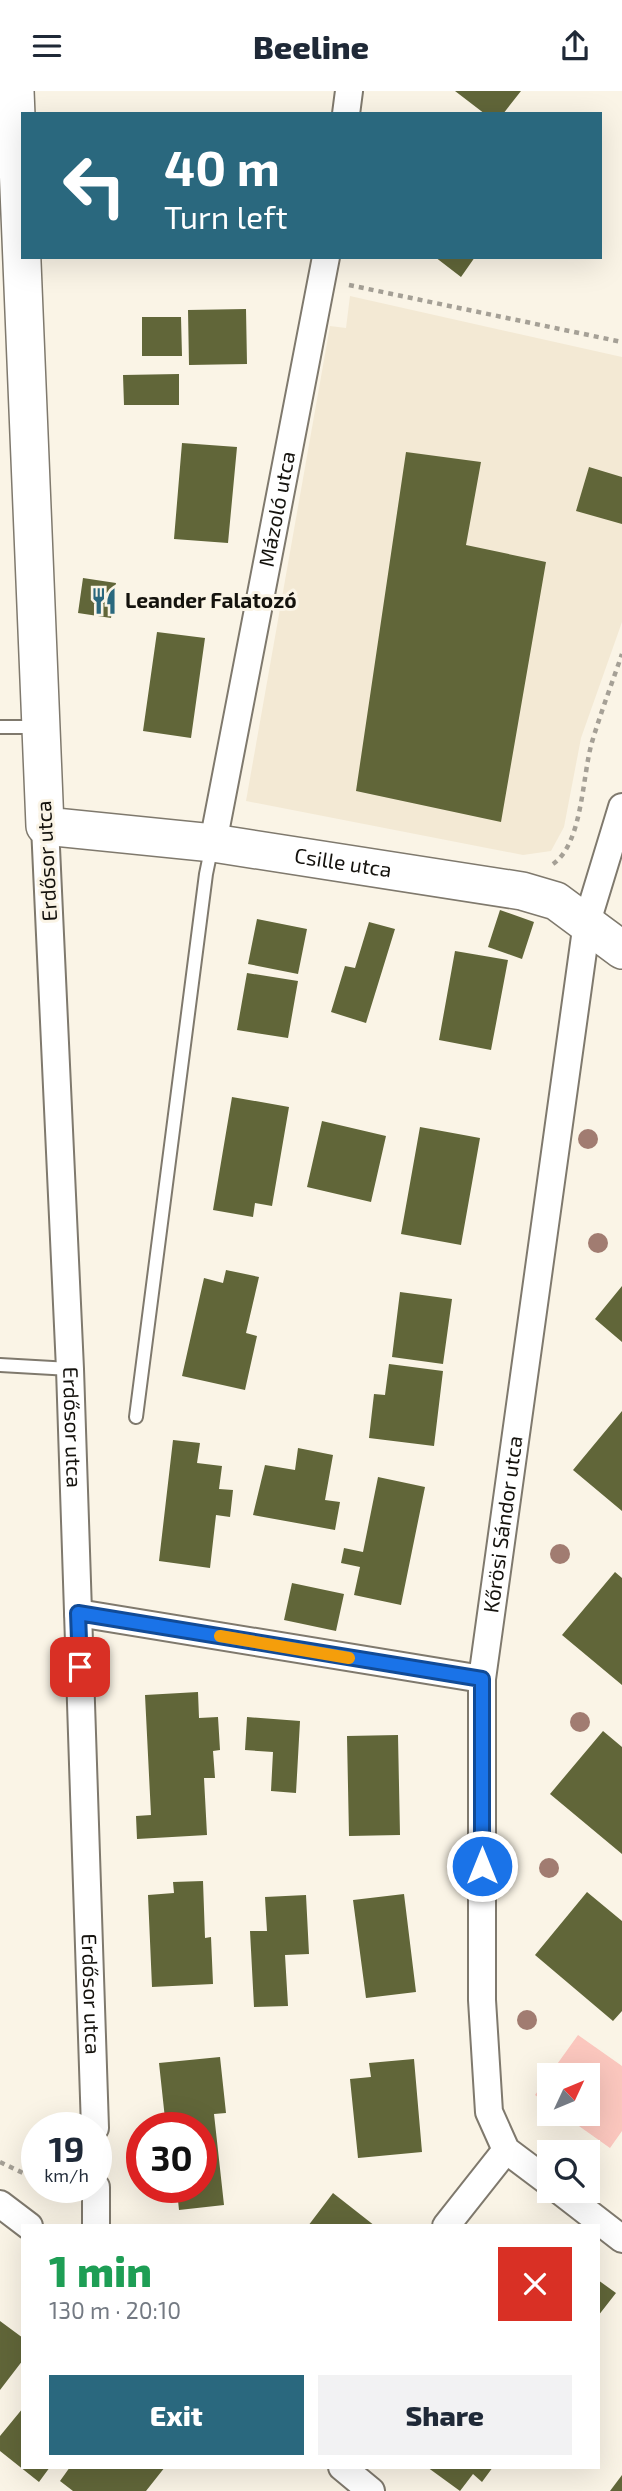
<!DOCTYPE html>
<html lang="en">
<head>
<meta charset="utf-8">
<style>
	:root { --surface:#fff; --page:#f2f2f3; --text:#1f2937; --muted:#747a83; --accent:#2a687e }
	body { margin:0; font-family:"Exo 2",sans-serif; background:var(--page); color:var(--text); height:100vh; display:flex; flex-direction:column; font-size:26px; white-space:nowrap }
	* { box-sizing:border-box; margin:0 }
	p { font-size:23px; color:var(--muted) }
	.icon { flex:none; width:38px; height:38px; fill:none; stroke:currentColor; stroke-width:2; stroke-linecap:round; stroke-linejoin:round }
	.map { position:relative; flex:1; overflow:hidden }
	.panel { position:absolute; left:21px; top:2133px; width:579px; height:245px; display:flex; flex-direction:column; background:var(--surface); border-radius:0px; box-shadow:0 7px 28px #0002 }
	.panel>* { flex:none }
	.banner { position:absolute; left:21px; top:21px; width:581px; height:147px; border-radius:0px; box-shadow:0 7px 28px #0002; background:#2a687e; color:#fff; overflow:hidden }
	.needle { width:46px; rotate:46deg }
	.fabs { position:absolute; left:537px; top:1972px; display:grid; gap:14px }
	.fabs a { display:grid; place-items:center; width:63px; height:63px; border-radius:0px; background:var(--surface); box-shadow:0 7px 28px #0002; font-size:35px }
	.speed { position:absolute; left:21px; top:2021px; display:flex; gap:14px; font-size:35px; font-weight:700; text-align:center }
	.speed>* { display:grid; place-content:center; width:91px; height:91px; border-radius:50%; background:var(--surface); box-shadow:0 7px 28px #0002; line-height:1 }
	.speed small { font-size:18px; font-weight:400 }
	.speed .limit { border:10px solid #d22; background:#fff; color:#111 }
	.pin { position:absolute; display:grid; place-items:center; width:60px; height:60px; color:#fff; margin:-30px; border-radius:14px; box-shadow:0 4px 10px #0006 }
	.me { position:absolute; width:77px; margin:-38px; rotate:0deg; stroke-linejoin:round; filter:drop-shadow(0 0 5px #0008) }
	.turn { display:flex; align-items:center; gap:24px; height:147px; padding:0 28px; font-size:32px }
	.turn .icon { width:91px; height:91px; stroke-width:2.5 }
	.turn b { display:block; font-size:49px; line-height:60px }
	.round { display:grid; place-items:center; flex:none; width:74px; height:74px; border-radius:0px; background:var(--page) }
	.summary { display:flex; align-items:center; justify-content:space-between; height:119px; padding:0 28px }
	h1 { font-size:42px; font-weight:800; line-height:52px; color:#1e9e55 }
	.button { display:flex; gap:14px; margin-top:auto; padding:14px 28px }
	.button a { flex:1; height:80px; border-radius:0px; background:var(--accent); color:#fff; font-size:28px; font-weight:800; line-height:80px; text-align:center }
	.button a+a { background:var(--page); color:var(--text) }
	header { display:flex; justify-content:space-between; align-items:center; height:91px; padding:0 28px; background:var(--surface); font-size:32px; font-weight:800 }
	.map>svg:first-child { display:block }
	.built { fill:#f3e9d4 }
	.green { fill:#fbc7be }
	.building { fill:#616639 }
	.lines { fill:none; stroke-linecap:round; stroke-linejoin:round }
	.lane-casing { stroke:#7f796d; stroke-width:16 }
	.street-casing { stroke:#7f796d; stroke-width:30 }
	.secondary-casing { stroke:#7f796d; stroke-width:40 }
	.path { stroke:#a5a096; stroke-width:4.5; stroke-dasharray:5 5; stroke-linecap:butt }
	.lane { stroke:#fff; stroke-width:12 }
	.street { stroke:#fff; stroke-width:26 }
	.secondary { stroke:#fff; stroke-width:37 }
	.tree { fill:#a17c71 }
	.route-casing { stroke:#114b97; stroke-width:18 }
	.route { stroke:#1a73e8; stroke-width:12 }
	.slow { stroke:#f59e0b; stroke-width:12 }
	.labels { text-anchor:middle; stroke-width:6; stroke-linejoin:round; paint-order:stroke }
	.street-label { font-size:21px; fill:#14120d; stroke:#faf4e6 }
	.poi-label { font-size:21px; font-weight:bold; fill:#14120d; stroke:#faf4e6; text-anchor:start }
</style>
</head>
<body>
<header><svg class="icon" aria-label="menu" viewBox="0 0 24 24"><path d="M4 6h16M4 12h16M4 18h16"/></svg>Beeline<svg class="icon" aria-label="share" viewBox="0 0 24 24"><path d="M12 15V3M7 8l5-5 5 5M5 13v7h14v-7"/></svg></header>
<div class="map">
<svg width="622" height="2400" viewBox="0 0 622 2400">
	<rect width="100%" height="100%" fill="#faf4e6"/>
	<path class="built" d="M350 205 622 266V531L581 647 564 736 551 760 523 764 246 710 330 235 346 237Z"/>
	<path class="green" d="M578 1944 622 1975V2040L610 2057 562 2023H588V1984H550L549 2014 535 2004Z"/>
	<path class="building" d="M455 0H521L503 23H485Z
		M435 166H475L461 186Z
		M246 218 247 273 189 274 188 219Z
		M142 226H181L182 265H142Z
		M179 283V314H124L123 284Z
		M182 352 237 356 228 452 174 448Z
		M406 361 481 371 466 454 546 471 501 731 356 700Z
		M589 376 622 386V433L576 420Z
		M83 487 116 492 111 527 78 522Z
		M157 541 205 547 191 647 143 640Z
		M500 819 534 831 522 868 488 856Z
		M257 828 307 838 298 883 248 873Z
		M369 831 395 838 366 932 331 921 345 875 355 877Z
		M455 860 508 869 491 959 439 949Z
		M247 882 298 890 288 947 237 939Z
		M232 1006 289 1016 272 1115 255 1112 253 1126 213 1119Z
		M322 1030 386 1045 371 1111 307 1096Z
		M420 1036 480 1047 461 1154 401 1143Z
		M226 1179 259 1186 246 1242 257 1245 245 1299 182 1285 204 1187 223 1192Z
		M622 1195V1251L595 1228Z
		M400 1201 452 1208 443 1273 392 1266Z
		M389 1273 443 1280 434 1355 369 1347 374 1303 385 1304Z
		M622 1320V1420L573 1379Z
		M173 1349 200 1352 197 1372 222 1375 219 1398 233 1399 230 1426 216 1424 210 1477 159 1470Z
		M298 1357 333 1364 325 1409 340 1411 335 1439 253 1424 265 1374 295 1379Z
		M378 1386 425 1396 401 1514 354 1504 360 1476 341 1472 344 1457 363 1461Z
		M615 1481 622 1487V1594L562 1544Z
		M292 1492 344 1503 336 1540 284 1529Z
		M198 1601 199 1627 218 1626 220 1659 213 1660 215 1687H204L207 1744 137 1748 136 1725 151 1724 145 1604Z
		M247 1626 300 1630 296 1702 271 1700 273 1661 245 1659Z
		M603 1640 622 1656V1763L550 1703Z
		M398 1644 400 1744 349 1745 347 1645Z
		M203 1790 205 1847 211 1846 213 1893 152 1896 148 1804 174 1802 173 1791Z
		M587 1801 622 1830V1920L613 1930 535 1864Z
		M404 1803 416 1901 366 1907 353 1809Z
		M306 1804 309 1863 285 1864 288 1915 254 1916 250 1840H267L265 1806Z
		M220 1966 226 2022 214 2023 224 2114 179 2119 177 2100 151 2103 150 2096H201V2037H166L159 1972Z
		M414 1968 422 2061 358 2067 350 1988 371 1986 369 1972Z
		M333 2102 375 2135H308Z
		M598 2189 616 2202 598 2225Z
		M0 2230 23 2247V2269L0 2299Z
		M23 2317V2376H50L39 2391 0 2360V2345Z
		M70 2376H165L146 2400H73L60 2390Z
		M427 2376H493L482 2391 473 2383 460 2400Z
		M622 2384V2400H610Z"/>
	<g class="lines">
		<defs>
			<path id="lane" d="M0 636H38
				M0 1274 70 1278
				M136 1326 206 783 212 754"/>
			<g id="street">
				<path d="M346 23 349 0"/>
				<path id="s1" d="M45 735 70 1278 95 2037"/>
				<path id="s2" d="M213 752 326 166"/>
				<path d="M78 1522 482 1588"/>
				<path id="s3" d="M550 2092 506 2059 489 2021 482 1909V1588L587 831 622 716"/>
				<path d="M560 2100 622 2148"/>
				<path d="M0 2113 29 2135"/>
				<path d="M96 2135V2096"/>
				<path d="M446 2135 506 2059"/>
				<path d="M342 2376 371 2400"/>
			</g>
			<g id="secondary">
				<path id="s4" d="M15 0 45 735 213 752 522 800 556 810 622 859"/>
			</g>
		</defs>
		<use href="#lane" class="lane-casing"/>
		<use href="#street" class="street-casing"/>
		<use href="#secondary" class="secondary-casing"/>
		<path class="path" d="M349 194 622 251
			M553 773C583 752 582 685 592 651 601 621 612 592 622 563
			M0 2071 23 2082H37"/>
		<use href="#lane" class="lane"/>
		<use href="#street" class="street"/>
		<use href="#secondary" class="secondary"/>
	</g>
	<g class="tree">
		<circle cx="588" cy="1048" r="10"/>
		<circle cx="598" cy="1152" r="10"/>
		<circle cx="560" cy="1463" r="10"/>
		<circle cx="580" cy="1631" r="10"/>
		<circle cx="549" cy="1777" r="10"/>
		<circle cx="527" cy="1929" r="10"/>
	</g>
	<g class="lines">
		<defs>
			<path id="route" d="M80 1576 78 1522 482 1588V1775"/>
		</defs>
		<use href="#route" class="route-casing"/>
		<use href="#route" class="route"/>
		<path class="slow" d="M220 1545 349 1567"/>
	</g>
	<defs>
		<symbol id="restaurant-bare" viewBox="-9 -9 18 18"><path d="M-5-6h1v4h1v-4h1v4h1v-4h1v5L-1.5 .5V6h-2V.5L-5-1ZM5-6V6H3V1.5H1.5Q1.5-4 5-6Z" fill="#2a687e" stroke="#faf4e6" stroke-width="2.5" paint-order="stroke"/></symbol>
	</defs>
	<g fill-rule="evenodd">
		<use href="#restaurant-bare" x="85" y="491" width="38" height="38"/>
	</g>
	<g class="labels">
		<g class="street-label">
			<text dy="7" stroke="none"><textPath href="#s2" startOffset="340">Mázoló utca</textPath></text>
			<text transform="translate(47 770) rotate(-93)" y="7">Erdősor utca</text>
			<text dy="7" stroke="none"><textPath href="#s4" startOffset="1036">Csille utca</textPath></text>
			<text dy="7" stroke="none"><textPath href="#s1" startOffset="602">Erdősor utca</textPath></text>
			<text dy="7" stroke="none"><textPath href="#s3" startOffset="686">Kőrösi Sándor utca</textPath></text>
			<text dy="7" stroke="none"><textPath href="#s1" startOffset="1169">Erdősor utca</textPath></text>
		</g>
		<g class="poi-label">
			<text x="125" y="517">Leander Falatozó</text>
		</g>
	</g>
</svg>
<div class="fabs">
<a><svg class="needle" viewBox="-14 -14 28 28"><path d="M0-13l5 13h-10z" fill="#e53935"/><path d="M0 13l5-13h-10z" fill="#747a83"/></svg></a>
<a><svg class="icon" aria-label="search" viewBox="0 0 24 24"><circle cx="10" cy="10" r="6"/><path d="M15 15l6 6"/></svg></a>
</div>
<div class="speed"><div>19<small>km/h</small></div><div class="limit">30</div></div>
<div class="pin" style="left:80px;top:1576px;background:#d93025"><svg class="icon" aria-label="arrive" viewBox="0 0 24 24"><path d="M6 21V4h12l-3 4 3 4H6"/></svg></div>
<svg class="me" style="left:482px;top:1775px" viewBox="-20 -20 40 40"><circle r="17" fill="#1a73e8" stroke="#fff" stroke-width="3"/><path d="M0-11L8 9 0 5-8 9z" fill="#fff"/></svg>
<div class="banner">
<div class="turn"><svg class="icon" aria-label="left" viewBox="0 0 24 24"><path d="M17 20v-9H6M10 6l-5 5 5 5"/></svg><div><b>40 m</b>Turn left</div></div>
</div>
<section class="panel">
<div class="summary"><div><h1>1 min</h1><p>130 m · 20:10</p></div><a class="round" style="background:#d93025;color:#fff"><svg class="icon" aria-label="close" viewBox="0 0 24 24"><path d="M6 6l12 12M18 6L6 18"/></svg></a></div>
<div class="button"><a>Exit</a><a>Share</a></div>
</section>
</div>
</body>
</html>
